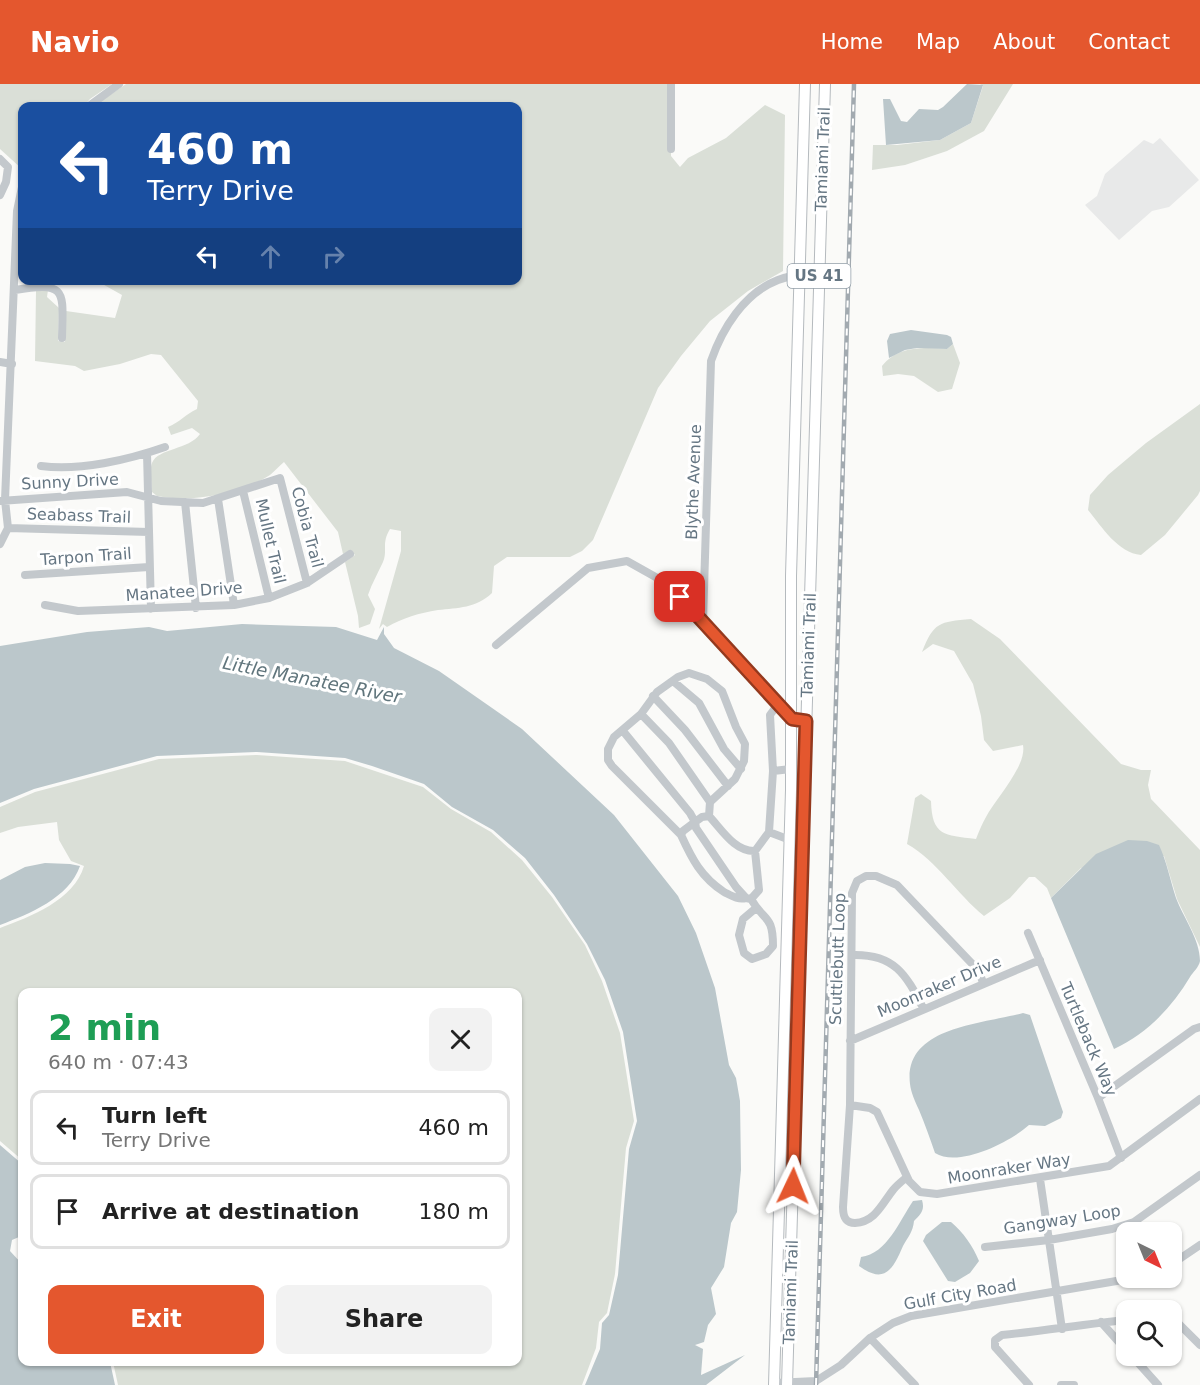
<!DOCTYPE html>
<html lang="en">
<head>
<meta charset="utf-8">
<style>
	:root { --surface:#fff; --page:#f2f2f2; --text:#222; --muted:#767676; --line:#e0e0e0; --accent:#e4572e }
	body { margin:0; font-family:"DejaVu Sans",sans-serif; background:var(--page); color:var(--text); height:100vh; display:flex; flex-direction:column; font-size:22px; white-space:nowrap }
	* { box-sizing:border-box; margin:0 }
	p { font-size:20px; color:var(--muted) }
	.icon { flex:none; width:33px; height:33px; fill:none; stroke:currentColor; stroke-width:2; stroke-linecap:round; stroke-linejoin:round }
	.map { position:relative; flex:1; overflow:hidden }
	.side { position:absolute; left:18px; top:904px; width:504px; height:378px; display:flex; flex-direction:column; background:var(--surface); border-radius:12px; box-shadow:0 2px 4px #0004 }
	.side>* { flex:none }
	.top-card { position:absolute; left:18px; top:18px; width:504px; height:183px; border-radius:12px; box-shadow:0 2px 4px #0004; background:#1a4fa0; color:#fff; overflow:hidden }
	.needle { width:39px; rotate:137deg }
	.tools { position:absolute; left:1116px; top:1138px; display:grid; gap:12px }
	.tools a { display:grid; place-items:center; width:66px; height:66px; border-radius:12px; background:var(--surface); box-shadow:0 2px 4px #0004; font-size:30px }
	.pin { position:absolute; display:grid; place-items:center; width:51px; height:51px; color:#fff; margin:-26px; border-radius:12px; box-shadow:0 3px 9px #0006 }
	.me { position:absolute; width:66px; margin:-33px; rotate:2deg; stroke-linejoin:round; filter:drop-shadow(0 0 4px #0008) }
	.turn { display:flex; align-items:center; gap:21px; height:126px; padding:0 30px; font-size:27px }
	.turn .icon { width:78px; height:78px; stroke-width:2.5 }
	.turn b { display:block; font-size:42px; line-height:51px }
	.lanes { display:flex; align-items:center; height:57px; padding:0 30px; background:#0003; justify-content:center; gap:30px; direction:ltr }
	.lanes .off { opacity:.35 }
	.round { display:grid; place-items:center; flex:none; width:63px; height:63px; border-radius:12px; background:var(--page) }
	.overview { display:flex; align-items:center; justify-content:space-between; height:102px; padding:0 30px }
	h1 { font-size:36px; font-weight:800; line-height:45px; color:#1e9e55 }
	.button { display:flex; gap:12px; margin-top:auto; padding:12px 30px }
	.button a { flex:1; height:69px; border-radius:12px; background:var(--accent); color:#fff; font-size:24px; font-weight:800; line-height:69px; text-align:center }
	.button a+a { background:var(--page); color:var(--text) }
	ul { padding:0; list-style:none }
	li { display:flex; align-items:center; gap:18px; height:75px; margin:0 12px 9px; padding:0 18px; border:3px solid var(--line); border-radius:12px }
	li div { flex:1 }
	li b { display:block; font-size:22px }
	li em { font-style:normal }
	header { display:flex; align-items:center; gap:36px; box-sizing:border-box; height:84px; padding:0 30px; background:var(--accent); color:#fff }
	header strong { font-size:28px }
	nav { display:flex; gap:33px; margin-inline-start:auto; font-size:21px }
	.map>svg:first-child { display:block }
	.built { fill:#e8e9e9 }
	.green { fill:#dadfd7 }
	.water { fill:#bbc7cb }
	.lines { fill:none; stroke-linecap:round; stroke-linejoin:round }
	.major-casing { stroke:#b5babe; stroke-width:12 }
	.minor { stroke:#c3c8cc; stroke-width:8 }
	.major { stroke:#fff; stroke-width:10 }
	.rail-casing { stroke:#a2aab0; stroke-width:4.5 }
	.rail { stroke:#fff; stroke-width:2; stroke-dasharray:7; stroke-linecap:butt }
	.route-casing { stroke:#94391e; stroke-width:15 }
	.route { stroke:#e4572e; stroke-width:10 }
	.labels { text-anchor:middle; stroke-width:6; stroke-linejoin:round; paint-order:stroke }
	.shield { fill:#fff; stroke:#939fa8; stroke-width:1.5 }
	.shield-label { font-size:15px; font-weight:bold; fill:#657683 }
	.street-label { font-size:16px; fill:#657683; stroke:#fff }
	.water-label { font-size:18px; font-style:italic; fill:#60757c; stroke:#fff }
</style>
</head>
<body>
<header>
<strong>Navio</strong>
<nav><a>Home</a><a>Map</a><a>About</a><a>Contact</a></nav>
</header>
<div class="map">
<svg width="1200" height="1301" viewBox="0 0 1200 1301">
	<rect width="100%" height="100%" fill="#fafaf8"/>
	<path class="built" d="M1160 54 1199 96 1169 123 1152 127 1119 156 1085 121 1097 112 1105 90 1144 56 1153 60Z"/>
	<path class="green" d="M0 0H112L90 15 84 22H22V85L0 65Z
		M126 0H671V72L680 83 688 74 726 54 765 21 785 31 783 187 748 207 710 237 681 272 658 304 593 456 582 467 570 473H507L494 482 492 509C476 524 458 524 438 526 419 529 403 534 387 543L383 540 379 545 401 467V447L390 445C381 460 388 466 383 478 378 489 372 499 368 511L375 525 370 540 359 544 358 532 345 478 355 471 351 466 343 470 338 448 284 378C279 382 275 387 270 391 241 410 191 419 157 412L152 408C152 400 149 387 152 379 158 364 189 366 200 350L192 344 171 351 168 343C180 338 186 330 197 325L198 317 161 271 151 270 120 280 84 287 75 282 35 277 36 207 48 206 47 213 59 224 58 257 65 258 66 227 115 234 122 211 97 197 518 196V22H94Z
		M980 0H1013L984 47 947 67 905 81 872 86 873 61H897L940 56 971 39 983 2Z
		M953 260 960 279 952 305 938 308 914 292 898 290 883 292 882 282C898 262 923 263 947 265Z
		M1200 320V407L1198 411 1165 451 1141 471C1118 469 1102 443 1088 426L1090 411 1108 391 1146 359Z
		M971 535 1000 555 1121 680 1141 686H1151L1148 701 1151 715 1200 766V863L1177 815 1164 772 1081 784 1051 814 1047 804 1035 793H1029L1010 814 984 832C957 810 937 777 907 760L915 714 921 710 931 717C932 752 944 751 976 755 979 747 982 740 986 733 996 714 1027 682 1023 661L993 667 984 656 981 632 973 600 954 567 933 560 922 568C934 538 939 538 971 535Z
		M257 671 345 677 423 703 451 725 491 748 522 776 552 813 585 861 602 897 620 949 634 1037 626 1064 615 1190 607 1229 599 1238 596 1264 582 1301H118L113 1278H518V909H22V1076L0 1057V844C30 833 74 816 84 782L71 777 59 756 57 738 18 743 0 749V723L35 708 159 675Z"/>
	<path class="water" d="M967 0 983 1 971 39 940 56 886 61 883 15H890L901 37 907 38 919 25 938 26 943 23Z
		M911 246 947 251 951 253 953 260 947 265 917 264 905 266 889 274 887 257 890 250Z
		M242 540 336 543 377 556 384 543V550L394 564 439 587 522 645 614 731 678 812 696 849 715 904 729 981 736 994 740 1017 741 1086 737 1128 731 1139 724 1183 711 1204 716 1230 708 1241 704 1258 695 1261 703 1265 701 1291 745 1271 706 1301H585L600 1265 602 1239 609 1231 618 1191 629 1065 637 1037 623 948 605 896 587 860 554 811 525 774 493 746 452 723 424 700 372 682 345 674 257 668 157 672 34 705 0 719V562L87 548 149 543 167 547Z
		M1128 756 1147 757 1159 761C1167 778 1170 796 1176 814 1183 833 1200 855 1200 877 1199 883 1193 888 1190 893 1172 923 1147 950 1114 965L1051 814 1096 770Z
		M45 779 70 780 80 782C69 814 29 830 0 841V796L25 783Z
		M1023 929 1030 931 1063 1028 1061 1034 1045 1042 1029 1041C1010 1058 959 1084 935 1069 930 1055 925 1040 919 1026 915 1017 911 1009 910 1000 903 942 984 940 1023 929Z
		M0 1061 22 1080V1157L19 1153 12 1156 10 1167 22 1180V1278H110L115 1301H0Z
		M922 1116C925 1126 921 1130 914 1137 913 1148 908 1153 903 1162 893 1185 885 1201 859 1182L861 1173C887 1170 900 1136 913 1117Z
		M942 1138H951C963 1148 973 1162 979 1177L970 1189 955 1198 948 1197 923 1157 926 1151Z"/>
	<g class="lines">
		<defs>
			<path id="major" d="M774 1301 791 706V492L805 0
				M787 1301 825 0"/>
		</defs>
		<use href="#major" class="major-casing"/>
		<path class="minor" d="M89 22 119 0
			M671 65V0
			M0 75 8 83 6 98 0 111
			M15 206C68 197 63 207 62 254
			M0 278 12 280
			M147 369 151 525
			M41 382C80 387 128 376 165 363
			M243 407 269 514
			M218 415 234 521
			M0 417 127 408 161 417 203 419 280 394 307 499
			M185 418 196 524
			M8 444 149 448
			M0 460 8 444 5 416 17 127 22 103
			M25 491 149 483
			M45 521 78 527 234 521 269 514 307 499 350 470
			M703 538 711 277C722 245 744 209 778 196 791 191 805 189 819 187
			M496 561 588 484 627 477 668 500 792 635 806 637
			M673 597 699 619 724 665 741 685
			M653 612 685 646 728 702
			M641 630 669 659 710 718
			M623 647 690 729 695 738 683 747 681 751C692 775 701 793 724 808 732 812 738 816 746 814
			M773 687 770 631 778 620
			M769 748 773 687 791 685
			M681 751 612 682 608 676V665L614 653 641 630 657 608 678 593 689 589 707 595 722 607 736 643 745 660 744 677 735 695 710 718 709 732
			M755 767 759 806 751 815 746 814 736 803 696 744 695 738 702 733 709 732C722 746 735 768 755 767L769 748 790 756
			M751 815C764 838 773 830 773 862L766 870 752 875 744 869 739 851 743 835 756 824
			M1028 849 1098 1014 1121 1074
			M853 871C894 870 906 890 923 924
			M850 957 1040 876
			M1098 1014 1194 945 1200 943
			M850 1021 870 1024 877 1028 909 1097 920 1108 937 1110 1109 1082 1200 1015
			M907 1093C902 1097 897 1101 893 1106 882 1120 875 1138 855 1139 845 1139 843 1132 843 1123L850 1021 852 809 857 797 866 792H876L897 801 979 887 983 899
			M1040 1095 1062 1245
			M985 1163 1049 1156 1112 1145 1134 1138 1200 1091
			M1172 1180 1200 1161
			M1172 1236 1180 1241 1200 1261
			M1101 1238 1126 1266
			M870 1254 915 1301
			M1132 1272 1158 1301
			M774 1299 816 1297 841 1281 870 1254 893 1239 911 1232 1134 1194
			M1029 1301 995 1263V1256L1002 1251C1043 1247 1085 1240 1126 1236
			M1061 1301H1074"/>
		<use href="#major" class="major"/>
		<defs>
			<path id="rail" d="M816 1301 854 0"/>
		</defs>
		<use href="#rail" class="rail-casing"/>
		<use href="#rail" class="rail"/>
	</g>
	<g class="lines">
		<defs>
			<path id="route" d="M680 513 792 635 806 637 793 1102"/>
		</defs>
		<use href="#route" class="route-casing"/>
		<use href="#route" class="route"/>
	</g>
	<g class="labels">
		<rect class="shield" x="787.5" y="180" width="63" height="24" rx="4.5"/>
		<g class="shield-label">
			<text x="819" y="197">US 41</text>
		</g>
		<g class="street-label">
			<text transform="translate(822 75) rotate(-88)" y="6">Tamiami Trail</text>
			<text transform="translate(70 397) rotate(-3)" y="6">Sunny Drive</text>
			<text transform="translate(693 398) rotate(-88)" y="6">Blythe Avenue</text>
			<text transform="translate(79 431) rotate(2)" y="6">Seabass Trail</text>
			<text transform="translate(308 443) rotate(75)" y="6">Cobia Trail</text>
			<text transform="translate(271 457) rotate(77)" y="6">Mullet Trail</text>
			<text transform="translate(86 472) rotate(-4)" y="6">Tarpon Trail</text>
			<text transform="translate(184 507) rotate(-4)" y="6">Manatee Drive</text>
			<text transform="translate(808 561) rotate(-88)" y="6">Tamiami Trail</text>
			<text transform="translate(837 875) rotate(-88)" y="6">Scuttlebutt Loop</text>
			<text transform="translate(939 902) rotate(-23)" y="6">Moonraker Drive</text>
			<text transform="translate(1089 955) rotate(67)" y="6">Turtleback Way</text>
			<text transform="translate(1009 1084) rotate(-9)" y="6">Moonraker Way</text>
			<text transform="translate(1062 1135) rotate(-9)" y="6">Gangway Loop</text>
			<text transform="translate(790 1208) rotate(-88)" y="6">Tamiami Trail</text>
			<text transform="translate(960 1210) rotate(-10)" y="6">Gulf City Road</text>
		</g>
		<g class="water-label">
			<text transform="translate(312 596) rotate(11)" y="6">Little Manatee River</text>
		</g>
	</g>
</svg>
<div class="tools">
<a><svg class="needle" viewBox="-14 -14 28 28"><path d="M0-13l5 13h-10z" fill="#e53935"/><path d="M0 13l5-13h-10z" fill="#767676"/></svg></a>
<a><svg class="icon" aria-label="search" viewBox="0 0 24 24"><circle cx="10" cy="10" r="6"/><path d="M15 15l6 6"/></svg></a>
</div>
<div class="pin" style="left:680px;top:513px;background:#d93025"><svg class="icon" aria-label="arrive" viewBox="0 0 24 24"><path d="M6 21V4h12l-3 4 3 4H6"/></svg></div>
<svg class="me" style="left:793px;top:1102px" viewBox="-20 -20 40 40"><path d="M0-17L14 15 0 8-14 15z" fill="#e4572e" stroke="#fff" stroke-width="4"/></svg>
<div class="top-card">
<div class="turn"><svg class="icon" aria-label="left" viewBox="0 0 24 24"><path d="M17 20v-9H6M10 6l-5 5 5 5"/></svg><div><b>460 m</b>Terry Drive</div></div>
<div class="lanes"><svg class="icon" aria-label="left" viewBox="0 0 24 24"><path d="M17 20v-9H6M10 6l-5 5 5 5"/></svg><svg class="icon off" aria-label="ahead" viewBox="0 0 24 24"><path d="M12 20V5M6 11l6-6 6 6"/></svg><svg class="icon off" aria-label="right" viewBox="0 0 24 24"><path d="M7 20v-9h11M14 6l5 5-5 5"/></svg></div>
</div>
<section class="side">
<div class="overview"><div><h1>2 min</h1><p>640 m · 07:43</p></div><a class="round"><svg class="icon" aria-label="close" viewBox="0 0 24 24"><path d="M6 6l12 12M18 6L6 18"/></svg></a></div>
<ul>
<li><svg class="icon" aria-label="left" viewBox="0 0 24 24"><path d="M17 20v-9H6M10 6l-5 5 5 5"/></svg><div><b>Turn left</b><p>Terry Drive</p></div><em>460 m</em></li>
<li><svg class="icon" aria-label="arrive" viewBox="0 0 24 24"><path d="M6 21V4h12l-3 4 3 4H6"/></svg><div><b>Arrive at destination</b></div><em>180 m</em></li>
</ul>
<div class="button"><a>Exit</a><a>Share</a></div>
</section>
</div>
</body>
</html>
